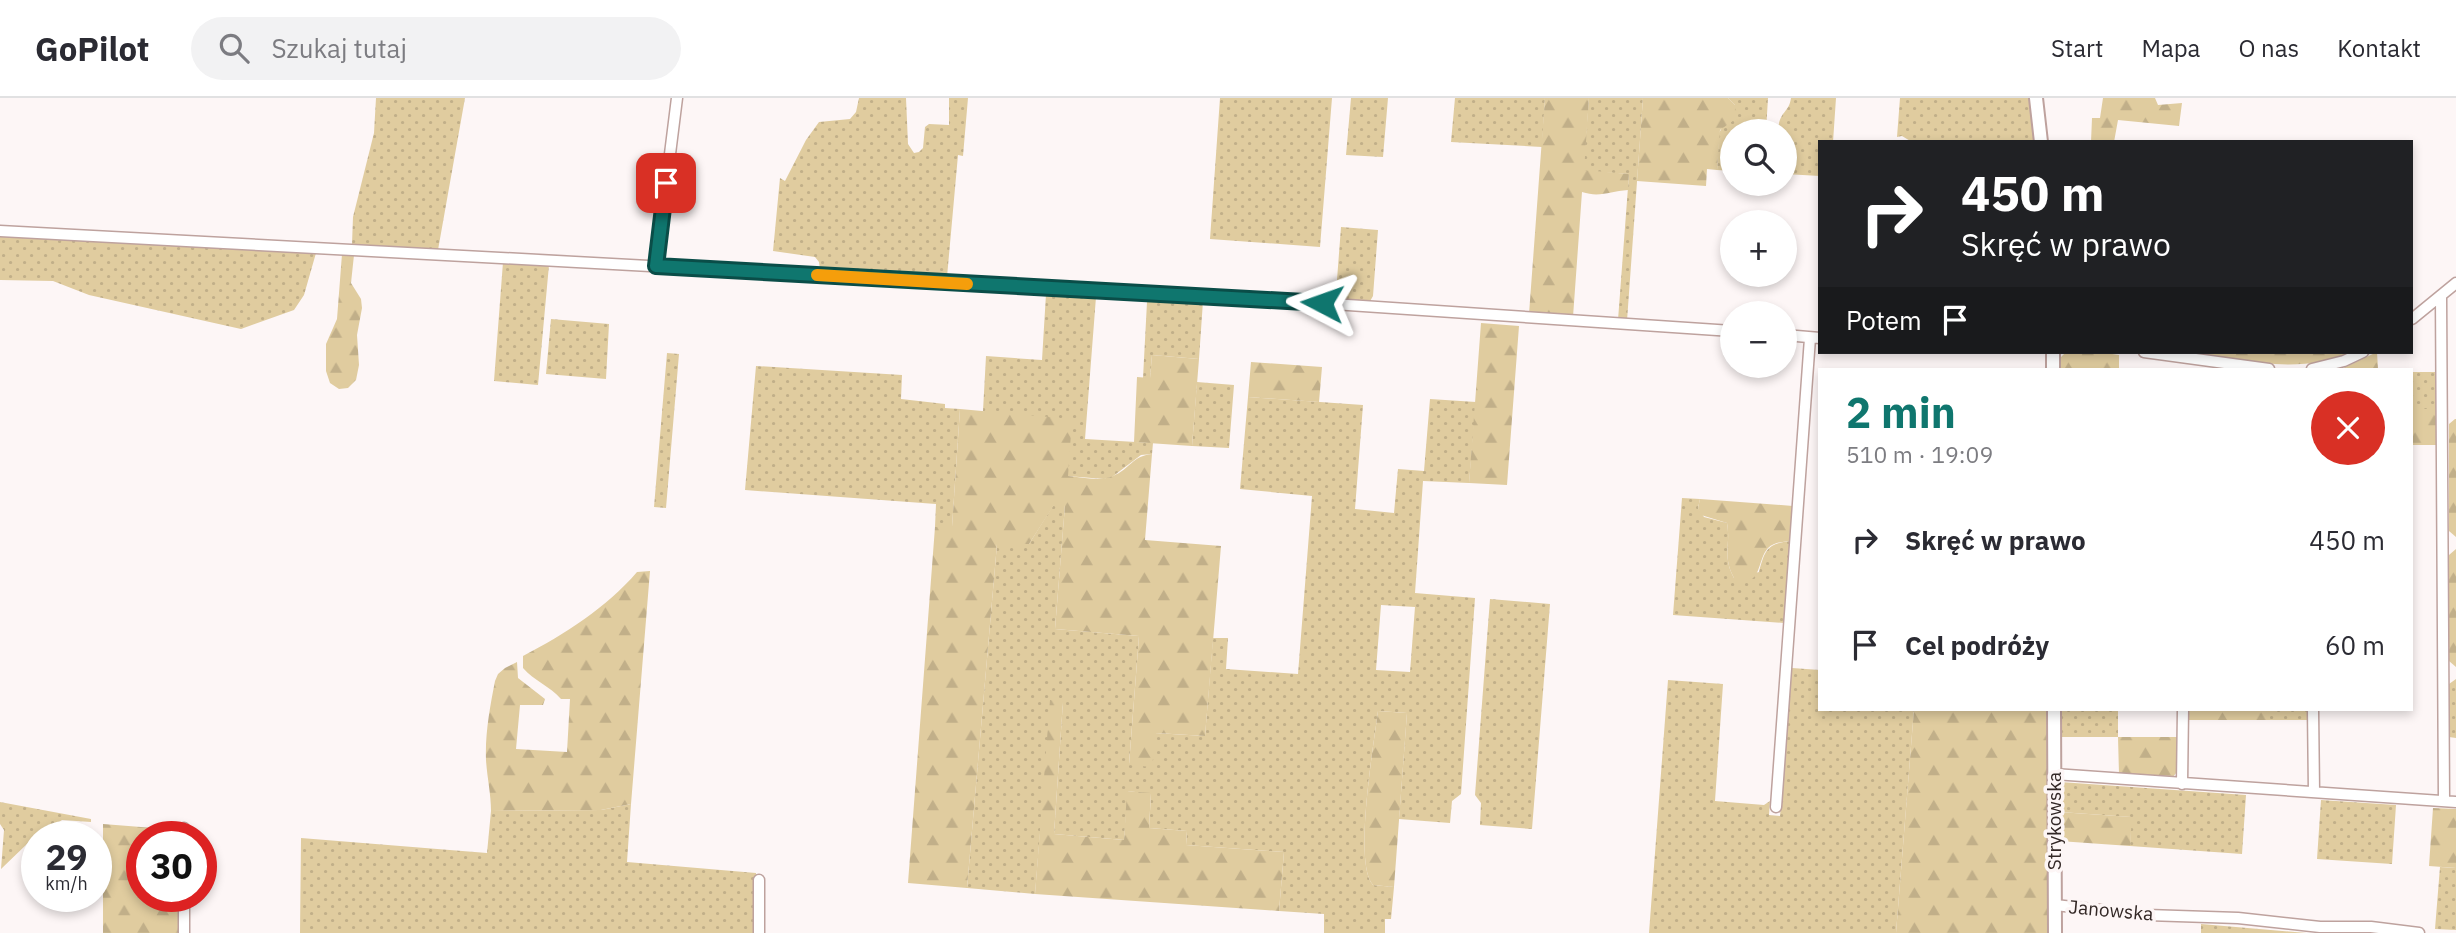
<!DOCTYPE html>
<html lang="pl">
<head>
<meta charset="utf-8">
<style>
	:root { --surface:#fff; --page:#f2f2f3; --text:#2b2b33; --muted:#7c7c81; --line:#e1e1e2; --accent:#0f766e }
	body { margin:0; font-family:"IBM Plex Sans",sans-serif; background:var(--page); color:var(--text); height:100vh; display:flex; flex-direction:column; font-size:26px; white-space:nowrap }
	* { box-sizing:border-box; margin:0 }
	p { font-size:23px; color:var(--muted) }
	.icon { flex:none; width:38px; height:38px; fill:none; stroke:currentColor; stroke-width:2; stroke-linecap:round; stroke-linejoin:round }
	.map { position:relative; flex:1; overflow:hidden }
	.sheet { position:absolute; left:1818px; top:270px; width:595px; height:343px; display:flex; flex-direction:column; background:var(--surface); border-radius:0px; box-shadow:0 4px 10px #0003 }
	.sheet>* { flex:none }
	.guide { position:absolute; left:1818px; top:42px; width:595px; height:214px; border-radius:0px; box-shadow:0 4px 10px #0003; background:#202124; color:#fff; overflow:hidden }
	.fabs { position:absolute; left:1720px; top:21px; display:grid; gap:14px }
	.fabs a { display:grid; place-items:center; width:77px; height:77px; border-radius:50%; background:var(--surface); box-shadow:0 4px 10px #0003; font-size:35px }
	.speed { position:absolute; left:21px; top:723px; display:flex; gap:14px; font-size:35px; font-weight:700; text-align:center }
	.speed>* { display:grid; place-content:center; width:91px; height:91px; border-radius:50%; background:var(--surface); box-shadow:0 4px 10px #0003; line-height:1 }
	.speed small { font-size:18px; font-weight:400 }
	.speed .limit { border:10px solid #d22; background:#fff; color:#111 }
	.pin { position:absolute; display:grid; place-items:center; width:60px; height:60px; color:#fff; margin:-30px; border-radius:14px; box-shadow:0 4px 10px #0006 }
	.me { position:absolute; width:77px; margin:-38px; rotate:274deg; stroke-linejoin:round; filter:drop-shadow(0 0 5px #0008) }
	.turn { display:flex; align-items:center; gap:24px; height:147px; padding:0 28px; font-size:32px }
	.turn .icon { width:91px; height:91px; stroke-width:2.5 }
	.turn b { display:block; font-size:49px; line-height:60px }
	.then { display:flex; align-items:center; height:66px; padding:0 28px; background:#0003; gap:14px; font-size:26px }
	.round { display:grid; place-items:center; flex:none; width:74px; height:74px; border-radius:37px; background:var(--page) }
	.overview { display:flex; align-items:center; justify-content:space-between; height:119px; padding:0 28px }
	h1 { font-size:42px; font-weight:700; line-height:52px; color:var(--accent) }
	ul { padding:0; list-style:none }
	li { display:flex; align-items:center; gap:21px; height:105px; padding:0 28px }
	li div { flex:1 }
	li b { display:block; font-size:26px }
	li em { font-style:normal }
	header { display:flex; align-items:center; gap:42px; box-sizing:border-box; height:98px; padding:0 35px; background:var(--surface); border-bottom:2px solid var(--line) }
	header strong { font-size:33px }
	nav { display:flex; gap:38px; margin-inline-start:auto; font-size:24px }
	.search { width:490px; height:63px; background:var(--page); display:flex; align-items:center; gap:18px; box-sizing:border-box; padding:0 24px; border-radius:38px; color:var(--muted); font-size:26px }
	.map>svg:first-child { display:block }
	.grass { fill:url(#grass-dots); fill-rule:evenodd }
	.forest { fill:url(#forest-firs) }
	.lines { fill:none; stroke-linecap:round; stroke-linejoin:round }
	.minor-casing { stroke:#bea29e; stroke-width:13 }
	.tertiary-casing { stroke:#bea29e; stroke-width:16 }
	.minor { stroke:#fff; stroke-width:10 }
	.tertiary { stroke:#fff; stroke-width:12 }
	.route-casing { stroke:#0a4d48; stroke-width:18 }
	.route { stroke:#0f766e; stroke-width:12 }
	.slow { stroke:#f59e0b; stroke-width:12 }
	.labels { text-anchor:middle; stroke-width:7; stroke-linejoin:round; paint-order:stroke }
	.street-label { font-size:19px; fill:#332826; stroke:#fdf6f6 }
</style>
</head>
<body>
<header>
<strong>GoPilot</strong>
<div class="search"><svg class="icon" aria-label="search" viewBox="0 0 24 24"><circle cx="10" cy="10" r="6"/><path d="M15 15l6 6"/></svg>Szukaj tutaj</div>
<nav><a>Start</a><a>Mapa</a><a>O nas</a><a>Kontakt</a></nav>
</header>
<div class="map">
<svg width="2456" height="835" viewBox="0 0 2456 835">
	<defs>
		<pattern id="grass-dots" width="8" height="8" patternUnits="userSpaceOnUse" patternTransform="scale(1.75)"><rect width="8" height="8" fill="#e0cc9f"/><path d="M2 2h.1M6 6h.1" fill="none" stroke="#c1af89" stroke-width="1.8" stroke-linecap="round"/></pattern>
		<pattern id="forest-firs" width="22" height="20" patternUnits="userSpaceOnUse" patternTransform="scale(1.75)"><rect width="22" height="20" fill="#e0cc9f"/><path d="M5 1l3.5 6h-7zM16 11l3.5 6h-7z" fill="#c1af89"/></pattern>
	</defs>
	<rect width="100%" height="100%" fill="#fdf6f6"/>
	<path class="grass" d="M376 0H465L438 152 352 146 353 119 374 35Z
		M859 0H906L908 46 914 55 919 54 923 50 925 29 929 26 949 27V0H968L963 58 958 57 947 179 820 172 819 164 815 159 773 153 780 80 785 83 806 42 819 24 850 21 856 14Z
		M1220 0H1332L1320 149 1210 141Z
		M1351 0H1388L1383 59 1346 57Z
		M1455 0H1545L1542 49 1451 44Z
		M1589 0H1643L1627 223 1618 222 1629 76 1583 73Z
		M1728 0H1768L1766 33H1732V73L1717 72 1719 35 1735 7Z
		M1791 0H1836L1833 44H1820V78L1785 76V33H1778C1779 13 1789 15 1791 0Z
		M1900 0H2030L2035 44H1912L1902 38 1897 39Z
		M1341 129 1378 132 1373 198 1369 205 1343 203 1336 195Z
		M0 136 316 155 304 197 294 212 241 231 89 197 53 183 0 182Z
		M503 164 549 167 538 287 494 283Z
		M1046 196 1096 199 1085 341 1153 345 1152 356 1141 357 1112 379 1104 381 1067 378 983 313 986 258 1042 262Z
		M1152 201H1160L1163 205H1170L1172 202 1203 203 1199 261 1152 257 1150 280H1143L1147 204Z
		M551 221 609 226 606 281 546 276Z
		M667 255 679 256 666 410 654 409Z
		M756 268 902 277 901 301 945 306V310L960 311 952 429H935L936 406 745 392Z
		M2412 274H2437V311H2412Z
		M1197 284 1234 287 1229 350 1192 348Z
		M1248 299 1363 307 1355 411 1394 415 1398 371 1424 373 1430 301 1476 304 1469 385 1423 383 1415 495 1475 500 1461 696 1452 703 1450 725 1399 721 1407 615 1378 613C1374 645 1353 766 1373 787L1394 789 1391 821H1385V835H1324V816L1279 813 1284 754 1186 747 1187 733 1149 730 1151 696 1128 693 1124 742 1054 736 1063 603 1040 735 1035 796 967 790 997 446H1029L1054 406 1065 407 1055 531 1139 538 1129 666 1155 635 1205 638 1213 540H1228L1226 571 1298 576 1312 398 1240 391ZM1381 507 1415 509 1410 574 1376 572Z
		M1682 400 1700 401 1698 410 1704 419 1727 425C1731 447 1722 458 1734 480L1759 474C1765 452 1767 446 1790 443L1784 525 1673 517Z
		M1490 501 1550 506 1532 731 1480 727 1481 705 1475 697Z
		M1792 570 1820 572V611H1914L1896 835H1649L1668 582 1723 586 1715 703 1764 707 1770 703 1769 717 1780 718Z
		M2456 581V640L2449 639V586Z
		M2060 611H2118V639H2060Z
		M2266 611H2307V622H2266Z
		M2060 684 2246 697 2242 756 2130 748 2131 719 2060 714Z
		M2321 702 2396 707 2392 766 2317 761Z
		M0 704 91 721V724L62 722 28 745 1 771 4 732 0 726Z
		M631 706 627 764 756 775V835H300L301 740 487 755 491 713 601 712Z
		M2440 769 2456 770V832L2435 831Z
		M2201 826 2307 835H2201Z"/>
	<path class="forest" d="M1545 0H1589L1584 72 1629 76 1628 92C1610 93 1600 100 1582 94L1573 219 1529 216Z
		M1643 0H1728L1735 7 1737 17 1734 22 1720 32 1717 72 1707 71 1706 88 1637 83Z
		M2103 0H2155L2158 7 2182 5 2179 28 2118 22 2114 44H2091L2092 20H2100Z
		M342 156 354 157 351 185 361 201 362 210 357 237 359 267 356 282 348 290 339 291 330 285 326 273V246L337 221Z
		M1481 225 1519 228 1507 387 1469 385Z
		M2066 254H2099L2119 257V271H2060V260Z
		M2186 254H2351C2300 278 2240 261 2186 254Z
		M2377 254 2378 271H2341Z
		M1152 257 1199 261 1192 348 1134 344 1137 279 1150 280Z
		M1251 264 1322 269 1319 304 1248 299Z
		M960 311 1072 321 1068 378C1082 379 1100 384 1113 378 1130 371 1132 358 1152 356L1145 442 1221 448 1205 638 1156 635 1152 669 1129 667 1139 538 1055 531 1065 407H1054L1029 446H997L967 790 908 785 935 429H952Z
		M2412 311H2437V347H2412Z
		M2455 321H2456V439L2449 433V326Z
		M1700 401 1793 408 1790 443C1783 444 1774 444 1768 450 1756 463 1763 491 1734 480 1722 458 1731 447 1727 425L1701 417 1698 410Z
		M2456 451V569L2449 563V457Z
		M650 473 631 706 601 712 491 713C491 696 487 679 486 662 485 635 490 609 495 583L498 576 505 570 517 564 518 580 545 601 543 607H520L516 651 567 654 570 601H561C550 588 534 583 523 570V558C565 536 606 510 637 474Z
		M1050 602 1063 603 1054 736 1124 742 1127 693 1151 695 1149 730 1187 733 1186 747 1284 754 1279 813 1035 796Z
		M1914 611H2048L2047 835H1896Z
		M2189 611H2266V622H2189Z
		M1378 613 1407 615 1394 789 1373 787C1353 766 1374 645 1378 613Z
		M2118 639H2178L2177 674 2172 680 2119 676Z
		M2433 710 2456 711V770L2429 768Z
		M2059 714 2132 719 2130 748 2059 743Z
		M103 726 179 732V738H142V798H179V835H103Z"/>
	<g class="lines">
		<defs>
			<path id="minor" d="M0 133 1244 200 1732 233
				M656 168 677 0
				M2441 198 2444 703
				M2412 221 2456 185
				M1785 237 1820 240
				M2144 254 2269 271
				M2312 271 2344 263 2363 254
				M2313 611 2314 694
				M2054 676 2456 704
				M2182 686 2183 611
				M1776 709 1810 240
				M184 730V738
				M759 782V835
				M184 798V835
				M2055 807 2147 817 2238 820 2320 829H2371L2419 835"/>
			<path id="tertiary" d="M2036 0 2041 44
				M2053 254V271
				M2054 611 2055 835"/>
		</defs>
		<use href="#minor" class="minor-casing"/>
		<use href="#tertiary" class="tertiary-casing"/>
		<use href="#minor" class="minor"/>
		<use href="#tertiary" class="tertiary"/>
	</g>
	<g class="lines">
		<defs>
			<path id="route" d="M666 85 656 168 1322 205"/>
		</defs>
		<use href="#route" class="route-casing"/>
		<use href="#route" class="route"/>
		<path class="slow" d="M817 177 967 186"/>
	</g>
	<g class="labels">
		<g class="street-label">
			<text transform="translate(2054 723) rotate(-90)" y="7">Strykowska</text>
			<text transform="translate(2111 812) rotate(5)" y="7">Janowska</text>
		</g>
	</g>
</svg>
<div class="fabs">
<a><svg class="icon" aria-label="search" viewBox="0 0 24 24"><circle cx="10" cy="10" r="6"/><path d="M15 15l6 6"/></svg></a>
<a>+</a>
<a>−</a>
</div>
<div class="speed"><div>29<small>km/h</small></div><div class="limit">30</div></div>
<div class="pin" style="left:666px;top:85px;background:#d93025"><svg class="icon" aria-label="arrive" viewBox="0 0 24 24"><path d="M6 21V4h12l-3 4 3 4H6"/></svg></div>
<svg class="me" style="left:1322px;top:205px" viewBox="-20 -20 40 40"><path d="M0-17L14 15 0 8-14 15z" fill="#0f766e" stroke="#fff" stroke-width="4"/></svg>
<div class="guide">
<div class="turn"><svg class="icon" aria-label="right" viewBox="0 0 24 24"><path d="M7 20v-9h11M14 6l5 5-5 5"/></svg><div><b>450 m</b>Skręć w prawo</div></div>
<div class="then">Potem<svg class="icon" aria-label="arrive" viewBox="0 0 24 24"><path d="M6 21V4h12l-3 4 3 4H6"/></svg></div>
</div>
<section class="sheet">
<div class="overview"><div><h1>2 min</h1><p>510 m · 19:09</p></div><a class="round" style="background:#d93025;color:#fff"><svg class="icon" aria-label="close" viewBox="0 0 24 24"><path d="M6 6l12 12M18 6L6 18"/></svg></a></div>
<ul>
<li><svg class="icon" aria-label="right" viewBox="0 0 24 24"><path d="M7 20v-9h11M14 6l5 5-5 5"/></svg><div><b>Skręć w prawo</b></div><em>450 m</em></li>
<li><svg class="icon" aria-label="arrive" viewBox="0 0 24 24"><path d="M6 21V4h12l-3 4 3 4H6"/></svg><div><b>Cel podróży</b></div><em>60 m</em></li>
</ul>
</section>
</div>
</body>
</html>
